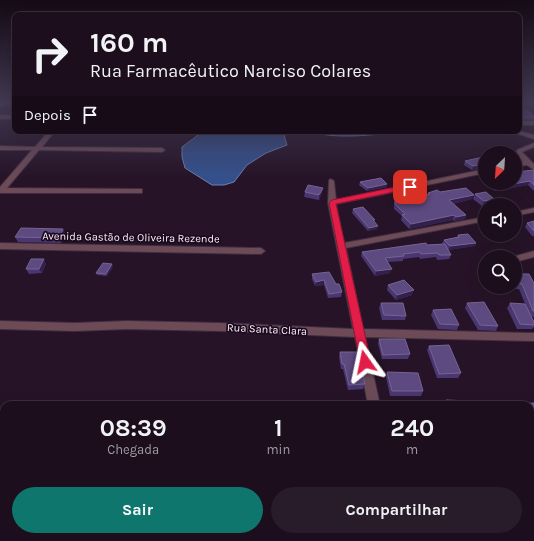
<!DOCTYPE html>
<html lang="pt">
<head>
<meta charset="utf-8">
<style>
	:root { --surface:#1c0e1d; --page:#291c2a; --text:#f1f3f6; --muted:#a09ca4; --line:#3a2e3b; --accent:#0f766e }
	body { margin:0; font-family:Karla,sans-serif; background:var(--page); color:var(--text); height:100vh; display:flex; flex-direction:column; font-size:15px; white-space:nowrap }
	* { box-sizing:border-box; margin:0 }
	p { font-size:13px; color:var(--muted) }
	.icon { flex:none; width:22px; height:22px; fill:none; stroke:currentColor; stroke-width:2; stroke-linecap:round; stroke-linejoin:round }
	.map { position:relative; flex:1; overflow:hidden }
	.side { position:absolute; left:0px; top:401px; width:534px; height:140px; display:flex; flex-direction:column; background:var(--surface); border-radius:12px 12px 0 0; box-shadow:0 4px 16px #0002,0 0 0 1px var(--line) }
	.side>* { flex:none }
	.hud { position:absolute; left:12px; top:12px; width:510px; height:122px; border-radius:8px; box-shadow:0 4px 16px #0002,0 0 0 1px var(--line); background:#1c0e1d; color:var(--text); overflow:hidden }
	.needle { width:26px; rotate:205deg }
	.controls { position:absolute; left:478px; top:146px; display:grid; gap:8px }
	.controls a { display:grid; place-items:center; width:44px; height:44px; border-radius:50%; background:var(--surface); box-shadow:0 4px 16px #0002,0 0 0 1px var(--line); font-size:20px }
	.pin { position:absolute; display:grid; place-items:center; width:34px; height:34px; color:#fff; margin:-17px; border-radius:8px; box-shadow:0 2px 6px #0006 }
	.me { position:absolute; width:44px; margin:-22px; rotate:348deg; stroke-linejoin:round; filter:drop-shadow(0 0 3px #0008) }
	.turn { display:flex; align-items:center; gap:14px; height:84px; padding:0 12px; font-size:18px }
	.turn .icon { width:52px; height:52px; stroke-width:2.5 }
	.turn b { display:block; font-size:28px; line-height:34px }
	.then { display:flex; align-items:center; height:38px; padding:0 12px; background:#0003; gap:8px; font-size:15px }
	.eta { display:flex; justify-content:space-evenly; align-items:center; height:68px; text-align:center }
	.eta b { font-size:24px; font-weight:700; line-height:28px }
	.primary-button { display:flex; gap:8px; margin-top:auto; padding:8px 12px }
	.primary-button a { flex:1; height:46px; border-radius:24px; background:var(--accent); color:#fff; font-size:16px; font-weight:700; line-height:46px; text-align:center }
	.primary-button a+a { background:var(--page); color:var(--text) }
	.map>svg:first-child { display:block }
	.water { fill:#34508c; stroke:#707fae }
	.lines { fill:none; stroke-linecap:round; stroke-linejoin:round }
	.minor-casing { stroke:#402d41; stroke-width:2 }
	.major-casing { stroke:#402d41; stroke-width:2 }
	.minor { fill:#6c4b57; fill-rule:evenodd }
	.major { fill:#be7b94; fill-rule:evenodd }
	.wall { fill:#4a3771 }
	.shaded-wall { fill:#34204d }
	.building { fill:#5d4a80; stroke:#766494 }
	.route { fill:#e11d48; stroke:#92132f }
	.labels { text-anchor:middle; stroke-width:3.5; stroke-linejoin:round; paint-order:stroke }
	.street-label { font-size:11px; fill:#fbeefc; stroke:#1c0a1d }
</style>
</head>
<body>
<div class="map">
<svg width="534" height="541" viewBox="0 0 534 541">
	<rect width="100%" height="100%" fill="#261327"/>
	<path class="water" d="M211 131H279L284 135 287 145 266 153 247 165 234 182 224 185H212L185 168 182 157V147L201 133Z
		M314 131H398C381 135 328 140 314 131Z"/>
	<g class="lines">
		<defs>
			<path id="minor" d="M0 115H15V119H0Z
				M519 121H534V125H519Z
				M49 131H55L42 147 162 148 165 150 162 152 39 150 7 188 139 189H142V193H0V187L32 150H0V146L35 147Z
				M509 131H519L534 135V139Z
				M534 143V147L522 152 534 164V170L527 165 515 167V163L523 162 516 154 517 150Z
				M485 169V173L336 204 344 243 485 217V221L346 248 363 329 534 333V341L365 337 380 405H368L355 337 220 331 127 329 75 331 0 329V321L75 323 127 321 220 323 353 329 328 203 329 180 331 179 334 181 336 200Z
				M534 208V212L515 216V212Z
				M0 243 261 248 265 251 261 254 0 249Z
				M534 251V257L515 262V257H512Z
				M0 446H4V458H0Z
				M530 458H534V472H530Z
				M395 537H411L412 541H396Z"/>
			<path id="major" d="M0 102H11L0 106Z"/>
		</defs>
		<use href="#minor" class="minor-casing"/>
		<use href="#major" class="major-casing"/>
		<use href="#minor" class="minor"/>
		<use href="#major" class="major"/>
	</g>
	<path class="wall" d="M519 110 534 116V120H519Z
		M485 158V168L472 170 464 165 465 161Z
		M534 170V191L528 185 495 191 485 184 486 183H515Z
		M485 171V180L479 176 481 172Z
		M360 182 387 187 367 191 359 185Z
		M323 188 322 192 319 200 304 197 305 192Z
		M440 192 472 199 453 204 466 215 465 219 454 221 453 220 409 229 401 220 402 216 394 209V204L395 200H404L428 195V193Z
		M475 194 492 203 482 206 473 199Z
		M353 209 374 222 377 229 368 231 352 213Z
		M534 221V236H532L525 227 527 223Z
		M63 229 65 234 61 243 18 242 15 237Z
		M458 235 476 243 475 246 448 250 447 249 451 255 449 259 437 260 436 257 420 259 419 257 403 259V261L387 262 390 273 375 276 361 256 362 252 427 245 443 244 442 243 444 240 457 237Z
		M46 264 42 273 29 274 26 269Z
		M113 267 107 276 97 275 96 273Z
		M312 274 336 284 342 292 341 297 328 298 324 285 315 286 312 279Z
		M515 276 534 283V317L531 316 534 322V327L532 329H517L507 308 510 303 526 306 519 289H516L515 286Z
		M388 285 412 295 396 300 387 290Z
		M381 303 406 316 405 320H382L379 308Z
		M467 303 498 326 496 331 478 330 465 308Z
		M433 310 459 325 457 330 438 329 431 315Z
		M379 339 410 354 408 359H382L378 344Z
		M429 346 461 373 458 378H437L427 350Z
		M340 352 365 384 363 389 348 390 343 369H341L339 357Z
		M387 372 423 391 421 396H390L386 377Z
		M446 400 471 405H444Z
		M534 403V435H530V405H500Z
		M437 537H492L493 541H438Z"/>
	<path class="shaded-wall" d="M485 164V168L472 170 473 166Z
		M530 181 528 185 495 191 497 187Z
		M387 184V187L367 191 368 188Z
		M323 188 322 192 319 200V195Z
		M474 195 472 199 447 205 449 200Z
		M494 199 492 203 482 206 484 201Z
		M454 215 453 220 409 229 411 224Z
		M466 215 465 219 454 221 456 217Z
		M378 226 377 229 368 231 369 228Z
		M63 229 65 234 61 243 59 238Z
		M476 243 475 246 448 250 450 246Z
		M44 259 46 264 42 273 39 269Z
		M112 264 113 267 107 276 106 274Z
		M392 269 390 273 375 276 376 271Z
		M324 280V285L315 286 316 282Z
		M414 290 412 295 396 300 397 295Z"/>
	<path class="building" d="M519 110H527L534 116V117L519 118Z
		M483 157 485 158V164L473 166 465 161Z
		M534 170V185L530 181 497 187 491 183H515V172Z
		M485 171V175L481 172Z
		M381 178 387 184 368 188 360 182Z
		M308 185 323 188 319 195 305 192Z
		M466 188 474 195 449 200 466 215 456 217 454 215 411 224 402 215 405 214 395 204V200L402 198 404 200 430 194 428 193 437 190 440 192Z
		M486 192 494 199 484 201 475 194Z
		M363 207 375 220H373L378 226 369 228 353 209Z
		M534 221V231L527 223Z
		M21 228 63 229 59 238 15 237Z
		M468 234 476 243 450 246 444 240 459 237 458 235Z
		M426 243 427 245 445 244 451 255H439L438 253 421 254 420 252 403 254 404 256 385 258 392 269 376 271 362 252Z
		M31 259H44L39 269H26Z
		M103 263 112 264 106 274 96 273Z
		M329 272 336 284H339L342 292 329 294 324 280 316 282 312 274Z
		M515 274H529L534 283V311H533L522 284H519L515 276Z
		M404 280 414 290 397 295 388 285Z
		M484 302 498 326 480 325 467 303Z
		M381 303H403L406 316 384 315Z
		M510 303 525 304 534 322V325L520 324Z
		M451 309 459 325 440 324 433 310Z
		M379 339H405L410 354 383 355Z
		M449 345 461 373 439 374 429 346Z
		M340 352H358L365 384 349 385 344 364H342Z
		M387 372 418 373 423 391H392Z
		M446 400 470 401 471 405H448Z
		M534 403V431H530V405H501Z
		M442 537H492L493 541H443Z"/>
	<linearGradient id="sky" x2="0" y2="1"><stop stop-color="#150a15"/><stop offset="0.58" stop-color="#413952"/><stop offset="1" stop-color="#413952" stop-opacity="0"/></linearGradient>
	<rect width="534" height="177" fill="url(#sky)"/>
	<path class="route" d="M410 184 413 185V188L336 204 371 362 369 365 365 366 361 365 360 362 329 203 332 200Z"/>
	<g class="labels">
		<g class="street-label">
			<text transform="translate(131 237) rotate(1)" y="4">Avenida Gastão de Oliveira Rezende</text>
			<text transform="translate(267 329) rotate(3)" y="4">Rua Santa Clara</text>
		</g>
	</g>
</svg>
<div class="controls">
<a><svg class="needle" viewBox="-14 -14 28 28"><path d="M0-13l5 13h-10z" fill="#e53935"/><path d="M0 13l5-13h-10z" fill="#a09ca4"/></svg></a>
<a><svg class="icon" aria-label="sound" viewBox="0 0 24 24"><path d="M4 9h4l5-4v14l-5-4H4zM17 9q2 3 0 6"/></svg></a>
<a><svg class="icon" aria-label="search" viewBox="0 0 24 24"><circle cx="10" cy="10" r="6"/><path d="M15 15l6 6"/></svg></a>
</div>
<div class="pin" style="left:410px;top:187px;background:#d93025"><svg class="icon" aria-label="arrive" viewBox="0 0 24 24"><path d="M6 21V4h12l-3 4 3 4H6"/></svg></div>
<svg class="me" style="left:365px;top:362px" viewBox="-20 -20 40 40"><path d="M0-17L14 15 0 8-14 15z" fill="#e11d48" stroke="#fff" stroke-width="4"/></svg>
<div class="hud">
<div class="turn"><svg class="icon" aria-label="right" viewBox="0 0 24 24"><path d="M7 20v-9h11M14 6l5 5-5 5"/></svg><div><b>160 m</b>Rua Farmacêutico Narciso Colares</div></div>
<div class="then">Depois<svg class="icon" aria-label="arrive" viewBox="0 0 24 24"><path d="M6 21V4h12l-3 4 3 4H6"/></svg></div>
</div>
<section class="side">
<div class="eta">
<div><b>08:39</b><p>Chegada</p></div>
<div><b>1</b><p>min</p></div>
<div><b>240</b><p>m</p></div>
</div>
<div class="primary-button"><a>Sair</a><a>Compartilhar</a></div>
</section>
</div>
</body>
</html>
